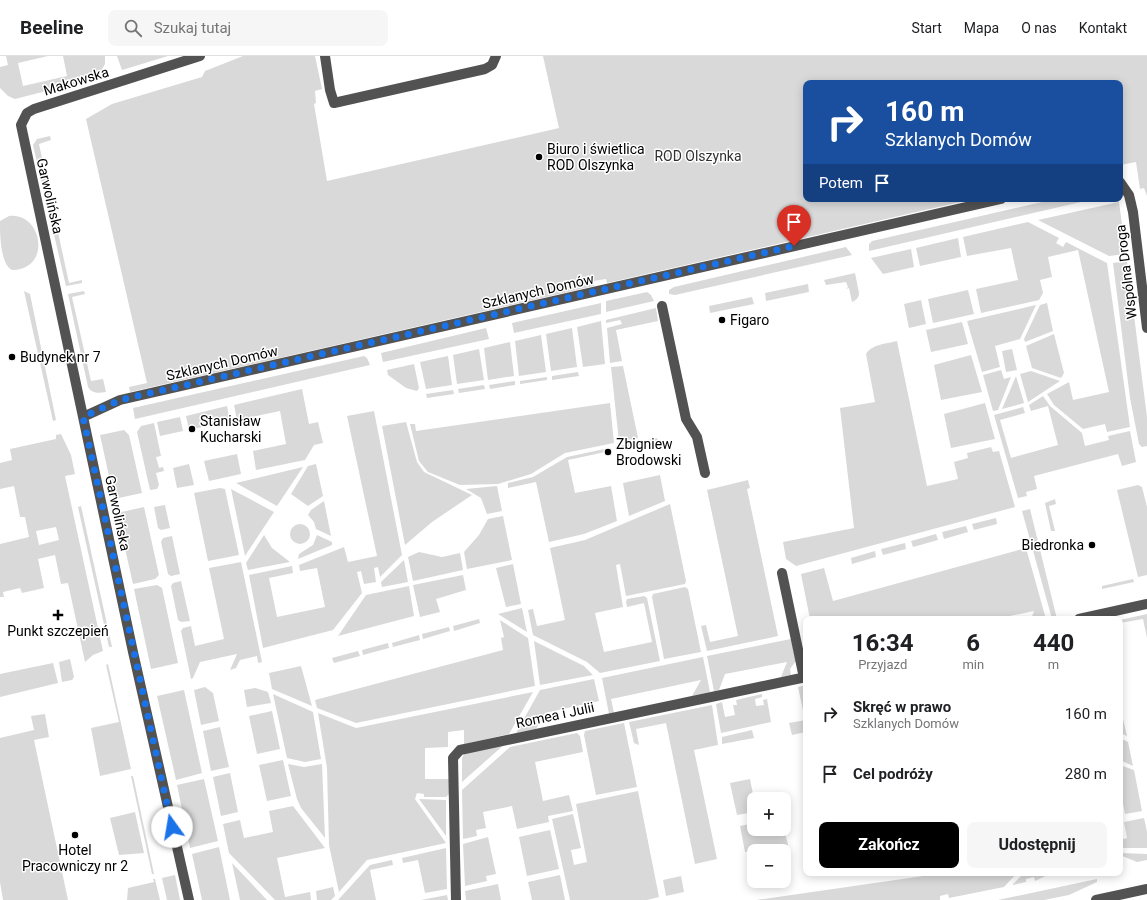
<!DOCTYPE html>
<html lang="pl">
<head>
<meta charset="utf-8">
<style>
	:root { --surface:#fff; --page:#f6f6f6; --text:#202124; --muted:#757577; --line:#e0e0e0; --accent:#000 }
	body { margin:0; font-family:Roboto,sans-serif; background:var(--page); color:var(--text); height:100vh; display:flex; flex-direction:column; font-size:15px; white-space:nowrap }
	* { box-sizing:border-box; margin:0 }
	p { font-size:13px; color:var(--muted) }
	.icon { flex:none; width:22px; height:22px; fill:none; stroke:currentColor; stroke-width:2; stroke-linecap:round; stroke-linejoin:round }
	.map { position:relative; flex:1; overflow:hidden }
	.sheet { position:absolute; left:803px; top:560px; width:320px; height:260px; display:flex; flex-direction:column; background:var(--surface); border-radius:8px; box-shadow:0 2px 10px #0003 }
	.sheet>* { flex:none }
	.hud { position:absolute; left:803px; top:24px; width:320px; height:122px; border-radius:8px; box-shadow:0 2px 10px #0003; background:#1a4fa0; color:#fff; overflow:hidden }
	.buttons { position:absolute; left:747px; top:736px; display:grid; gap:8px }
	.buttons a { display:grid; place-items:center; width:44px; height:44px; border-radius:8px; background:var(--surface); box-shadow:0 2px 10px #0003; font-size:20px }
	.pin { position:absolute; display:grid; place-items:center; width:34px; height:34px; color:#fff; margin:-41px -17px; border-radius:50% 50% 50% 0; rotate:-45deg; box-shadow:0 0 4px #0007 }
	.pin .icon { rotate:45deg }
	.me { position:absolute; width:44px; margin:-22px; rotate:347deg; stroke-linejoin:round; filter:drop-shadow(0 0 3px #0008) }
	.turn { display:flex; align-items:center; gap:14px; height:84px; padding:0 16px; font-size:18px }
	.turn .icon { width:52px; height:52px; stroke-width:2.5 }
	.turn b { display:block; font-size:28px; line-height:34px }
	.then { display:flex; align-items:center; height:38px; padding:0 16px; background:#0003; gap:8px; font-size:15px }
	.eta { display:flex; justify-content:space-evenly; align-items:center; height:68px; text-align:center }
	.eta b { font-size:24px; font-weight:700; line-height:28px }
	.action { display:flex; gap:8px; margin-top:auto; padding:8px 16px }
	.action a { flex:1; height:46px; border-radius:8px; background:var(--accent); color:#fff; font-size:16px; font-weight:700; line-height:46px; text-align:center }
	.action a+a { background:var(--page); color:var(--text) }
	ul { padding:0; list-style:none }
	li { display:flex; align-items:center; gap:12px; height:60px; padding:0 16px }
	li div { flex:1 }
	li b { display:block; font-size:15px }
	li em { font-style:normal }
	header { display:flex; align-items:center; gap:24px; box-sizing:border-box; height:56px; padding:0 20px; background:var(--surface); border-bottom:1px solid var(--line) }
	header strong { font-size:19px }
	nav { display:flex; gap:22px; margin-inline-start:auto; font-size:14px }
	.search { width:280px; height:36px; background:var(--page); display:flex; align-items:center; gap:10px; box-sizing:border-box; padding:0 14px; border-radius:8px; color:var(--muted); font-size:15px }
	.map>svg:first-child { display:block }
	.green { fill:#d9d9d9; fill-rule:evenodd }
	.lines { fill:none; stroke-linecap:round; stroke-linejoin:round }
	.minor { stroke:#525252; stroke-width:10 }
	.route { stroke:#1a73e8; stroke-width:7; stroke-dasharray:0 12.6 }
	.poi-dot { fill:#000; stroke:#fff; stroke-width:1.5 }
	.labels { text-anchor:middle; stroke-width:3; stroke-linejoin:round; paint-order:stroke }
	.street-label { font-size:14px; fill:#000; stroke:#fff }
	.poi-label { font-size:14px; fill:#000; stroke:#fff; text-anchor:start }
	.park-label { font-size:14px; fill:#303030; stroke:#fff }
</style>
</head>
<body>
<header>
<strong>Beeline</strong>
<div class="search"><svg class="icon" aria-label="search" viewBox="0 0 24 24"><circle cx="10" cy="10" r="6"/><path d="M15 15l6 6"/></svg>Szukaj tutaj</div>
<nav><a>Start</a><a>Mapa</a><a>O nas</a><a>Kontakt</a></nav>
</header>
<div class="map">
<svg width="1147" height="844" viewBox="0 0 1147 844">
	<rect width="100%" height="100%" fill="#fff"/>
	<path class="green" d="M6 0H48L18 7 23 30 67 20 63 0H105V8L97 22 15 43 8 40 0 32V11L8 9Z
		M117 0H168L122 14Z
		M243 0H315L322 33 315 35 316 47 314 48 327 125 559 72 543 0H1147V140L1144 132 1140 133 1136 106 1120 109V27H806V143H973L607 227 606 223 593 225 594 230 130 336 129 331 147 327 86 63 112 48 202 21 205 15Z
		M50 80 51 84 39 88 69 227 82 224V227L66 230 33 89 37 83Z
		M1055 143H1094L869 195V188L872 185Z
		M1119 146 1126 198 1109 200 1038 164Z
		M9 160C43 156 52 214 12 214 0 208 0 177 0 165Z
		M1028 166 1059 182 1056 187 1063 191 1066 186 1107 207 1130 371 1107 376 1105 368 1083 373 1054 349 1047 338 1069 326 1073 344 1109 336 1078 194 1048 201 1052 221 1040 224 1043 237 1039 244 981 257 976 233 1018 224 1011 192 967 200 963 181Z
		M958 182 961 201 920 210 916 192Z
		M846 191 852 199 675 239 669 238V234L674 231Z
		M911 193 914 211 883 218 871 202Z
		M1127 205 1147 361V390L1142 391 1139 388 1130 342 1113 207Z
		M855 217 859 237C859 242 856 244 852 246L849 232 846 233 848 231 846 226 826 229 824 224Z
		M808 228 809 236 766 245 765 237Z
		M968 234 974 258 933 267 928 243Z
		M24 235 30 238 56 364 53 365Z
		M84 235 85 238 72 241 91 325 103 323 106 336C99 337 92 338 88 331L68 238Z
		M647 236 651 239 654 245 606 256V245Z
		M752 241 754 248 710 257 709 250Z
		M921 244 926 268 909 272 904 248Z
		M601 247V258L514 277 512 267Z
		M1047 247 1053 275 1025 286 1024 283 1040 249Z
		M1036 249 1020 283 995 290 1000 311 982 316 967 265Z
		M656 252 658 265 616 274 622 305 610 307 607 272 622 268 620 264 606 267V264Z
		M601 265 605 308 583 311 577 271Z
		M962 266 968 288 931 296 926 274Z
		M486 272 489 283 383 306 381 297Z
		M572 272 577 311 551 315 546 278Z
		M1054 278 1064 317 1061 322 1032 312 1026 290Z
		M541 279 546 316 519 320 515 285Z
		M897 285 927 430 958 423 954 406 968 402 967 397 991 391 993 396 999 395 1015 451 796 510 786 503 783 486 854 472 840 352 875 346 866 298C872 288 886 288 897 285Z
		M510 286 514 320 488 324 484 292Z
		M479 293 484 324 457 328 453 299Z
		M1012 293 1017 314 1006 316 1002 295Z
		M971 299 982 336 941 344 934 309Z
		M364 300 367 302 370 309 135 363 133 352Z
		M448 300 452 329 426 333 420 306Z
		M414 308 419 332 417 335 406 332 388 319 387 314Z
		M623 310 638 382 619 386 611 311Z
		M1001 314 1004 323 1011 321 998 354 993 355 983 319Z
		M1031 315 1060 325 1028 346 1020 318Z
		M578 316 579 320 552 324V320Z
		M1016 320 1024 347 1002 353Z
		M547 321V324L520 328V325Z
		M515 325V329L490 333 489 329Z
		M484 329 485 333 459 337 458 333Z
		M302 333 309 368 318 366 323 387 314 389 305 404 256 414 253 395 286 388 280 355 237 364 234 349Z
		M453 334 454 338 427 342 426 338Z
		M1043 340 1050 350 1082 377 1085 390 1109 384 1108 380 1130 375 1136 406 1122 410 1118 398 1034 420 1037 433 1026 436 1027 440 1018 442 994 359 1023 351 1025 357 1000 364 1011 402 1058 389 1048 350 1031 355 1029 349Z
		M610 347 614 387 565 397 531 418 498 428 460 429 428 416 423 410 419 405 410 368H415L416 375Z
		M985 347 995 383 951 392 944 358Z
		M227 350 230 365 189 374 186 360Z
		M374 355 402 499 380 521 378 511 374 512 376 526 364 528 361 515 357 516 362 537 333 574 263 592 249 519 292 510 293 517 269 522 277 561 325 551 317 512 300 515 299 509 344 491 348 506 377 500 347 360Z
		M180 361 183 375 160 380 157 366Z
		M406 366 417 406 424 416 472 439 432 466 405 489 382 370Z
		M154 367 161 400 156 401 159 412 163 411 164 415 156 417 159 429 157 433 150 434 137 376 141 370Z
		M124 374 129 379 142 437 114 443 100 379Z
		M61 378 71 399 75 418 65 420 103 595 93 599 85 606 68 527 61 528 55 499 38 503 44 532 22 537 20 532 3 536 4 541H0V488L29 481 25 461H20L14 430 0 433V407L12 404 10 393 56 383V379ZM56 471 59 484 39 489 36 475Z
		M657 382 658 385 616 394 615 391Z
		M609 392 610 395 568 404 575 437 611 430 617 465 584 478 549 486 536 426 508 432V427L533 421 567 401Z
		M237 398 241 418 209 425 204 405Z
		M189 408 194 429 177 432 173 412Z
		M316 408 323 440 308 450 291 438 308 410Z
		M303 411 277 450 236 427Z
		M660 419 665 445 629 460 623 427Z
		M748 424 750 432 747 433 778 580 707 595 701 570 706 569 710 586 738 580 707 434Z
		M1138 429 1142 431 1147 451V519L1138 521 1117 434Z
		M497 430 502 455 487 458 481 442 466 433Z
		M220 432 225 433 239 499 208 505 194 437Z
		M231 433 274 456 245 500Z
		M1055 443 1056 448 1049 450 1055 475H1051L1045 447Z
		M324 445 331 480 316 473 314 466 308 459 311 454Z
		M670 448 686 525 685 528 626 540 620 508 616 509 623 551 595 557 604 596 652 586 644 547 627 551 626 546 627 543 644 540 647 542 660 605 600 617 587 606 533 579 528 554 533 553 537 570 565 564 550 492 585 484Z
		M165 449 170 472 161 474 158 472 154 451Z
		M81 450 112 591H109L78 451Z
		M144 451 159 519 155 523 133 528 117 457Z
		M1030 453 1057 563H1052L1022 455Z
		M503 460 512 504 467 513 464 496 479 479 488 463Z
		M996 462 997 468 974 474 972 468Z
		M290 478a10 10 0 1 1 20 0a10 10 0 1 1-20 0Z
		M966 470 968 476 944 483 942 476Z
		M936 478 938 484 913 491 911 485Z
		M264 479 272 492 290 506 248 514 246 507Z
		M317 479 332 486V489L298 503 299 498 313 489Z
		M172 480 180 518 171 520 168 518 161 486 163 482Z
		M905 487 906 493 883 499 881 493Z
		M1026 492 1046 563H1031L1034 555 995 563H810L801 518 824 512 833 545Z
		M875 495 876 501 852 508 851 502Z
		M419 496 442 501 460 497 463 514 413 525 408 501Z
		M404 504 408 526 382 531 381 526Z
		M241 506 262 606 258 607 257 600 240 604 236 612 230 614 237 598 200 606 193 622 191 623 181 575 183 572 191 570 195 590 224 583 209 512Z
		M513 508 521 548 506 551 496 512Z
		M463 519 466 534 436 543 440 556 420 561 413 529Z
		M1133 523 1134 526 1102 533V530Z
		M181 525 190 565 181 566 178 564 171 530 173 527Z
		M157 529 162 532 178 607 151 613 134 533Z
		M409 530 414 560 338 580 366 539Z
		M685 531 688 533 701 596 664 603 652 541 653 538Z
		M522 552 527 576 498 558Z
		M1147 558V582L1143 563 1120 567V564Z
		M479 563 480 567 454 575 453 570Z
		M500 564 528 582 535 630 356 667 317 652 315 644 503 594 501 582 504 581Z
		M449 571 450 575 423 583 422 578Z
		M419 579 420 584 393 591 392 587Z
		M791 583 796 605 790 613 791 619 781 621 787 606 725 618 719 634 714 635 707 600Z
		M534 585 584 610 593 619 540 629Z
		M388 587 389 592 363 599 362 594Z
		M358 595 360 600 334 607 332 602Z
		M703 601 710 636 692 640 701 624 611 643 614 657 609 658 602 622Z
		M70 603 74 621 72 624 62 626 59 606Z
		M53 607 58 627 0 641V618Z
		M108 608 131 713 100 720 91 672 119 666 106 609Z
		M301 610 312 650 272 633 269 617Z
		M594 623 599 645 545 657 536 673 516 677 540 634Z
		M806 629V659H804L798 631Z
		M205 631 213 637 219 665 201 669 194 634Z
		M255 632 268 636 271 647 247 651 244 634Z
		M184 634 202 717 176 724 157 640Z
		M533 636 509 678 464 688V674L448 676V691L425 692V723H449V738L446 741H424V738L417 737 415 743 446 787 367 804 339 836 329 789 327 712 318 657 356 672Z
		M273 638 313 656 321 703 305 706 287 702Z
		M762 638V641L755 643 756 650 764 649 763 644 767 643 771 666 721 677 716 648 722 646 725 661 735 659 733 649H737L736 644Z
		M712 649 718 689 694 694 717 803 695 808 666 667 636 673 639 689 634 687 629 666Z
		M1120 650 1127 680 1120 677Z
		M272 655 280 693 257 698 249 660Z
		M45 658 49 681 34 684 68 844H3L0 826V682L34 674 31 660Z
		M806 664V676L792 679 789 667Z
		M624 667 637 731 596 739 584 679 585 675Z
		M220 671 229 711 211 715 203 675Z
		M752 674 754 682 722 688V681Z
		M577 677 580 680 583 696 535 706 543 745 569 739 573 755 548 760 549 766 517 773 512 750 483 756 486 772 476 774 477 780 463 783 462 734 510 691Z
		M1120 682 1128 686 1133 710 1120 704Z
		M506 687 462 726V702L464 698Z
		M283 704 291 740 267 745 259 709Z
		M288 708 304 711 322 708 325 782 301 752 297 743Z
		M1120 709 1134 714 1142 755 1125 758 1120 732Z
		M230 717 238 756 221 760 213 721Z
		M131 720H133L154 818H152Z
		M204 723 218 785 190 792 177 729Z
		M750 723 754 743V756L737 759 730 727Z
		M638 735 659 841 647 844H570L552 763 573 758 581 792 571 794 574 809 587 806 576 748Z
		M419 743 446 744V780Z
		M293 750 325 792 277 802 285 841 310 836 311 844H275L229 797 223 768 240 764 244 782 273 776 269 755Z
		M135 756 144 797 119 799 110 762Z
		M1144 762 1147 776V792H1120V784L1127 782 1124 766Z
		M754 767V773L784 772 788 789 745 796 740 770Z
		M550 774 559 813 527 820 519 781Z
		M488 781 496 818 486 820 487 825 465 830 463 788Z
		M219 791 230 844H202L192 798Z
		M446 792 447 833 425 837 418 804 403 807 402 802Z
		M1120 797 1147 798V804L1137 806 1120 799Z
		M392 804 393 809 370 814 376 844H338L370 809Z
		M232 807 267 844H240Z
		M944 817H1017L1004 831 949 842 948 838 940 840V844H756Z
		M1024 817H1052L1035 825 1034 821 1026 823V826L1012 829Z
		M175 819 180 844H167L162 822Z
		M560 819 565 844H532L528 826Z
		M681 820 684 836 666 840 663 824Z
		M153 823H155L160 844H127L128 832 154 826Z
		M1097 823V826L1069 839 1044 844H998Z
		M498 828 501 844H466L465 835Z
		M333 831 335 840 331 844H317L316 835Z
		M447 839 448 844H421Z"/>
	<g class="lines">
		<path class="minor" d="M325 0 330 34 334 47 485 13 492 9 496 0
			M1120 126 1129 139 1133 156 1147 272
			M662 250 686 363 697 381 705 417
			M83 361 120 344 1001 143
			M782 517 804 622
			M1079 563 1147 548
			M189 844 133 596 21 69 27 57 34 53 200 0
			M456 844 453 702 460 694 806 621
			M1096 844 1147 833"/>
	</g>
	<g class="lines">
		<path class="route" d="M172 771 83 361 120 344 794 190"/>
	</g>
	<g class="poi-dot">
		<circle cx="539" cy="101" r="4"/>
		<circle cx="722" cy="264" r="4"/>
		<circle cx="12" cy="301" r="4"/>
		<circle cx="192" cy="373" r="4"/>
		<circle cx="608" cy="396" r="4"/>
		<circle cx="1092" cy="489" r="4"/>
		<path d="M56 553h4v4h4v4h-4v4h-4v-4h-4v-4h4z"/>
		<circle cx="75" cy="779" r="4"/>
	</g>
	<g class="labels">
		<g class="street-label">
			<text transform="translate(76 25) rotate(-17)" y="5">Makowska</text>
			<text transform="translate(50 140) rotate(77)" y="5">Garwolińska</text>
			<text transform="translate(1126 216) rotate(-97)" y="5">Wspólna Droga</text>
			<text transform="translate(538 235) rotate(-13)" y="5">Szklanych Domów</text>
			<text transform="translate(222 307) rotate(-13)" y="5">Szklanych Domów</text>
			<text transform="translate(118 457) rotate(78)" y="5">Garwolińska</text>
			<text transform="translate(555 659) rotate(-12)" y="5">Romea i Julii</text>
		</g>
		<g class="poi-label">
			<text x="547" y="98">Biuro i świetlica<tspan x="547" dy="16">ROD Olszynka</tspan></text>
			<text x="730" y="269">Figaro</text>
			<text x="20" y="306">Budynek nr 7</text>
			<text x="200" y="370">Stanisław<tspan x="200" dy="16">Kucharski</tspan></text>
			<text x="616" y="393">Zbigniew<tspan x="616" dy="16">Brodowski</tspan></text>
			<text x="1084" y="494" text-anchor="end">Biedronka</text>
			<text x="58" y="580" text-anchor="middle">Punkt szczepień</text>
			<text x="75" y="799" text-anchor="middle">Hotel<tspan x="75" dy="16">Pracowniczy nr 2</tspan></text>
		</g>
		<g class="park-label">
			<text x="698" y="105">ROD Olszynka</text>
		</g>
	</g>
</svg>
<div class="buttons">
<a>+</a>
<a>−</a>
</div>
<div class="pin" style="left:794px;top:190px;background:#d93025"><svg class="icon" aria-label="arrive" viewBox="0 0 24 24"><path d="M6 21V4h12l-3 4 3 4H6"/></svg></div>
<svg class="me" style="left:172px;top:771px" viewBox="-20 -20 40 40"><circle r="19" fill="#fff"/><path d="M0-13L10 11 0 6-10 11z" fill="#1a73e8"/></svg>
<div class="hud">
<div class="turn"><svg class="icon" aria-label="right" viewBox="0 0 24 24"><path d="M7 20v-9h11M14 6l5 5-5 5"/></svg><div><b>160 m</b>Szklanych Domów</div></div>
<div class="then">Potem<svg class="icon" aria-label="arrive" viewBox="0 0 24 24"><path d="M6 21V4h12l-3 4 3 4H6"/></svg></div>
</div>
<section class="sheet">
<div class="eta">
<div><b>16:34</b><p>Przyjazd</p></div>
<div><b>6</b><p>min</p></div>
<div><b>440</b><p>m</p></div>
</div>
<ul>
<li><svg class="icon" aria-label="right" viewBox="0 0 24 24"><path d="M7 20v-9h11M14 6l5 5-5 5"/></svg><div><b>Skręć w prawo</b><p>Szklanych Domów</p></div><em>160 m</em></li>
<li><svg class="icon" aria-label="arrive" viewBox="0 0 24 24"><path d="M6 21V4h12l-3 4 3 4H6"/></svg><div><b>Cel podróży</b></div><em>280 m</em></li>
</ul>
<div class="action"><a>Zakończ</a><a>Udostępnij</a></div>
</section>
</div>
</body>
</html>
